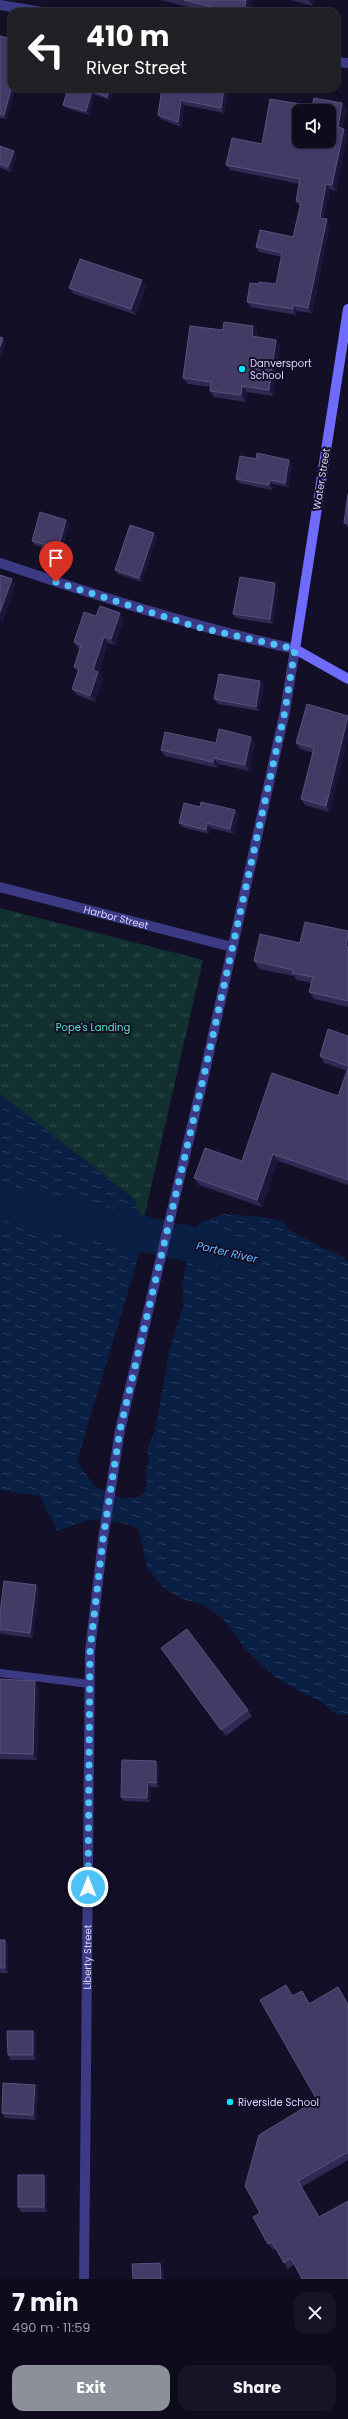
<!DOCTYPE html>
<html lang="en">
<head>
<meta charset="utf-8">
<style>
	:root { --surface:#0e0b1c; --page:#171425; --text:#f1f3f6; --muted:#9b9ba3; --line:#2e2b3b; --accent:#8c9099 }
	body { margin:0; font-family:Poppins,sans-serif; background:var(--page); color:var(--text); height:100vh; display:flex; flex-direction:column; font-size:15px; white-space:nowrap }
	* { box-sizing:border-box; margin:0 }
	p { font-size:13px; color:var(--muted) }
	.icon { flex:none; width:22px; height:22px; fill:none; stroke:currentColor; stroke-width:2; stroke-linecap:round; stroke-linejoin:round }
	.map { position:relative; height:2279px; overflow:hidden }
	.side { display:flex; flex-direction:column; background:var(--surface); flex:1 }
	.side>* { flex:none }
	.guide { position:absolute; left:8px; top:8px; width:332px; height:84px; border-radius:12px; box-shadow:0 1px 3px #0004,0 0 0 1px var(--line); background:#202124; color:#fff; overflow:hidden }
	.buttons { position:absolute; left:292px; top:104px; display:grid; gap:8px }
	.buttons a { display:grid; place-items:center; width:44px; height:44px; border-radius:8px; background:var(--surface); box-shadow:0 1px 3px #0004,0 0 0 1px var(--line); font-size:20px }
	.pin { position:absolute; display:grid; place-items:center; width:34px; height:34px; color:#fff; margin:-41px -17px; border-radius:50% 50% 50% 0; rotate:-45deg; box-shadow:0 0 4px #0007 }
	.pin .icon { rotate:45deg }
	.me { position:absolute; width:44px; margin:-22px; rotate:0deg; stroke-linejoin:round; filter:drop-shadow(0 0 3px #0008) }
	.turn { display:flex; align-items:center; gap:14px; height:84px; padding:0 12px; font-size:18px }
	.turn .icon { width:52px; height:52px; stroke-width:2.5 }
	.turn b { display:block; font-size:28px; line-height:34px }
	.round { display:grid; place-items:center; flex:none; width:42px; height:42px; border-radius:12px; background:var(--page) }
	.head { display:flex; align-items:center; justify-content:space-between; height:68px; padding:0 12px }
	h1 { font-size:24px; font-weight:700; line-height:30px }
	.primary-button { display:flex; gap:8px; margin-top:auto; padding:8px 12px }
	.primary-button a { flex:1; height:46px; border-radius:12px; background:var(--accent); color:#fff; font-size:16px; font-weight:700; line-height:46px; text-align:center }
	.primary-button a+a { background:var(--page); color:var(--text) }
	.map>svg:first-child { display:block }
	.grass { fill:url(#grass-tufts) }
	.water { fill:url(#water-ripples) }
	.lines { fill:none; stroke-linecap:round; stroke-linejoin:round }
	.river { stroke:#0a1f44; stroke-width:36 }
	.service { stroke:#3d3a85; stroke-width:8 }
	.minor { stroke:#3d3a85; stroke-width:10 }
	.tertiary { stroke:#3d3a85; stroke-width:10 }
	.secondary { stroke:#6f6bff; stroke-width:10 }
	.wall { fill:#312854 }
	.shaded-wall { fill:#1d163a }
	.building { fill:#433a66; stroke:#5a527e; fill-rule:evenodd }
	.route { stroke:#4fc3f7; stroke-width:7; stroke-dasharray:0 12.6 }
	.poi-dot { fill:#00e5ff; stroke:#130f26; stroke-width:1.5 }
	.labels { text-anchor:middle; stroke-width:4; stroke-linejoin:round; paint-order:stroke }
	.poi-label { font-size:10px; fill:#d9d4ff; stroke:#130f26; text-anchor:start }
	.street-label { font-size:10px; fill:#d9d4ff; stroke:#130f26 }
	.park-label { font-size:10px; fill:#5fe0c0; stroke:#130f26 }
	.water-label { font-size:11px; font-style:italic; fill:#62b6ff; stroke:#130f26 }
</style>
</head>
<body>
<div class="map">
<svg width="348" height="2279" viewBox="0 0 348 2279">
	<defs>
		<pattern id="grass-tufts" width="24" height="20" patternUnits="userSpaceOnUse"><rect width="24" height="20" fill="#12302f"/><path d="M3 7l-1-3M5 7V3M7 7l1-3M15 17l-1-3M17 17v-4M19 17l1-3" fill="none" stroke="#344d4e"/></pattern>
		<pattern id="water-ripples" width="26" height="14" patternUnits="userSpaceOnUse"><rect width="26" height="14" fill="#0a1f44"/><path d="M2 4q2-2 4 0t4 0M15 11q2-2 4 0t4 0" fill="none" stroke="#2d3f60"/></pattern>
	</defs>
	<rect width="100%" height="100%" fill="#130f26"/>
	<path class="grass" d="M0 908 203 960 143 1222 133 1198 0 1094Z"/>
	<path class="water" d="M0 1094 133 1198 146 1232 77 1461 95 1487 123 1498H135L144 1493 148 1474 144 1478 149 1461 147 1450 154 1433 167 1368 166 1362 183 1306 182 1283 195 1228 200 1223 223 1214 258 1216 282 1221 288 1229 319 1246 344 1257 348 1262V1715L336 1714 320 1701 302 1693 274 1676 248 1652 222 1618 203 1605 180 1598 164 1588 147 1568 139 1529 117 1521 111 1523C94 1514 75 1525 57 1531L40 1496 0 1490Z"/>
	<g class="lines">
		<path class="river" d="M0 1202 239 1255"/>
		<path class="service" d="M0 1673 90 1684"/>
		<g class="minor">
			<path d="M0 5 42 12"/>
			<path d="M336 62 348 63"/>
			<path d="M0 563C98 596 194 627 295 649"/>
			<path id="s1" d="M0 887 232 947"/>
		</g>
		<path class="tertiary" id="s2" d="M84 2279 90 1651 103 1539 120 1430 205 1071 285 711 295 649"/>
		<path class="secondary" d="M348 309 295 649 348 679"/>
	</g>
	<path class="wall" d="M161 0H253L250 12H208Z
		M291 0H314L313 6Z
		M0 36 7 119 0 118Z
		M68 88H114L110 100 95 95 89 115 66 108 63 105Z
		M162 88H234L233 93 228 92 224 113 184 105 181 127 161 119 158 115Z
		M342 103 346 109 342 128 344 129 347 134 336 191 330 189 324 219H327L330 225 312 313 297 311 296 315 251 307 247 302 259 284H276L282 257 259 252 256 247 293 237 300 206H299L296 201 299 184 230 170 226 165 262 144 312 106Z
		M0 146 14 151 17 155 11 172 0 168Z
		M146 286 136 315 74 294 69 288Z
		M253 326 257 332V337L280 346 273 396 247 392 245 402 214 397 210 391V387L188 384 183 378 223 330Z
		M256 459 292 464 288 487 273 484 272 490 239 483 236 479Z
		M348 494V527H347L344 523Z
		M66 520 69 525 61 553 35 545 32 541Z
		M157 537 142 582 118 574 115 570Z
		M278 587 273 624 236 618 233 614Z
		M96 616 124 619 115 645 108 643 99 672 103 678 95 702 77 695 72 689 78 672 74 667 80 649 78 648 74 642Z
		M260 681 264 685 259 711 218 704 214 699Z
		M348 716 330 812 305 805 301 799 313 753 300 749 296 743Z
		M251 737 255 743 249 771 218 764 217 768 165 756 161 750 216 743Z
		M200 807 235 810 239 814 234 834 210 828 209 834 182 827 179 823Z
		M348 931V1007L314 999 309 992 311 983 297 980 294 976 259 969 254 961 300 943Z
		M348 1036V1185L278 1161 262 1207 199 1185 194 1178 242 1161 338 1096 347 1071 324 1063 320 1056Z
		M36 1585 39 1589 33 1638 1 1634 0 1632V1613Z
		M161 1648 248 1710 252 1716 226 1736Z
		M0 1679 39 1687 37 1760 0 1759Z
		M156 1761 159 1766V1787H151L150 1802 124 1801 121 1797Z
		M0 1940H5L8 1945V1973H0Z
		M290 1991 293 1996 302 1991 310 2004 342 1993 348 2004V2160L302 2187 294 2265 288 2269 284 2263 276 2248 273 2250 268 2244 260 2213 317 2100Z
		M33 2031 36 2035V2060H11L8 2055Z
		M38 2090 36 2120 5 2118 2 2113Z
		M47 2179V2212H21L18 2207Z"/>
	<path class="shaded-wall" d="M246 0H253L250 12H244Z
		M308 0H314L313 6Z
		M12 86V88H16L7 119 4 115Z
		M110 88H114L110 100 107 97Z
		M224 88H225L228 92 224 113 221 108Z
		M230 88H234L233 93Z
		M92 91 95 95 89 115 86 111Z
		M181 100 184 105 181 127 178 122Z
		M342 103 346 109 341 133 338 127Z
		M344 129 347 134 336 191 332 185Z
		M14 151 17 155 11 172 8 167Z
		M326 184 330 189 324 223 320 218Z
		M327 219 330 225 312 313 308 308Z
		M142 280 146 286 136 315 131 309Z
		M293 305 297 311 296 315 293 309Z
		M253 326 257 332 256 342 252 336Z
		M3 338 6 343 0 360V347Z
		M276 340 280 346 273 396 269 390Z
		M242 386 247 392 245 402 241 395Z
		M289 460 292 464 288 487 285 483Z
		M270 480 273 484 272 490 269 485Z
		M66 520 69 525 61 553 58 548Z
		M154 533 157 537 142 582 139 578Z
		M12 579 16 585 2 624 0 620V612Z
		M275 583 278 587 273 624 270 619Z
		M120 613 124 619 115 645 111 639Z
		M104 637 108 643 99 672 103 678 95 702 90 696 93 670Z
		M260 681 264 685 259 711 256 707Z
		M348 718V740L330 812 326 806Z
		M251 737 255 743 249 771 245 765Z
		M214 758 218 764 217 768 213 762Z
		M235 810 239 814 234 834 230 829Z
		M207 823 210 828 209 834 206 830Z
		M348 935V950L346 946Z
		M273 1154 278 1161 262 1207 257 1200Z
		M36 1585 39 1589 33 1638 30 1633Z
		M35 1681 39 1687 37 1760 33 1754Z
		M156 1761 159 1766V1787L156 1783Z
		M148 1782 151 1787 150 1802 147 1798Z
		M5 1940 8 1945V1973L5 1968Z
		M338 1987 342 1993 348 2004V2005Z
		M33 2031 36 2035V2060L33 2055Z
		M35 2085 38 2090 36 2120 33 2115Z
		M44 2175 47 2179V2212L44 2207Z
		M298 2181 302 2187 324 2223 319 2217Z
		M160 2263 164 2268V2279H161Z"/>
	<path class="building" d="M184 0H246L244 12H230Z
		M0 36 12 39V86L4 115 0 114Z
		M68 88H110L107 97 92 91 86 111 63 105Z
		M162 88H224L221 108 181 100 178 122 158 115Z
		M314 98 342 103 338 127 344 129 332 185 326 184 320 218 327 219 308 308 293 305V309L247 302 250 283 259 284V282L276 284 282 253 256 247 260 230 293 237 301 202 296 201 300 179 226 165 232 138 262 144 270 99 312 106ZM299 111H329V141H299Z
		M0 146 14 151 8 167 0 164Z
		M80 259 142 280 131 309 69 288Z
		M224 322 253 326 252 336 276 340 269 390 242 386 241 395 210 391 211 382 183 378 190 326 223 330Z
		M0 337 3 338 0 347Z
		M257 453 289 460 285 483 270 480 269 485 236 479 240 456 256 459Z
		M348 494V523H344Z
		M40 512 66 520 58 548 32 541Z
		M130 525 154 533 139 578 115 570Z
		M0 575 12 579 0 612Z
		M240 577 275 583 270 619 233 614Z
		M100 606 120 613 111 639 104 637 93 670 98 672 90 696 72 689 79 669 74 667 81 645 74 642 84 612 96 616Z
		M219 674 260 681 256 707 214 699Z
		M307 704 348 716 326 806 301 799 314 748 296 743Z
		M219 729 251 737 245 765 214 758 213 762 161 750 165 732 216 743Z
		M201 802 235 810 230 829 207 823 206 830 179 823 184 803 200 807Z
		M305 922 348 931V935L346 946 348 947V1001L309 992 313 977 292 973 293 970 254 961 260 934 300 943Z
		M328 1029 348 1036V1066L320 1056Z
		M348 1068V1180L273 1154 257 1200 194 1178 205 1148 242 1161 272 1073 338 1096Z
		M4 1581 36 1585 30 1633 0 1629V1613Z
		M187 1629 248 1710 221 1730 161 1648Z
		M0 1679 35 1681 33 1754 0 1753Z
		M122 1760 156 1761V1783L148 1782 147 1798 121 1797Z
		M0 1940H5V1968H0Z
		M286 1985 292 1996 302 1991 309 2004 338 1987 348 2005V2152L298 2181 319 2217 348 2201V2279H302L291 2258 284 2263 272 2242 268 2244 253 2217 260 2213 245 2186 259 2135 317 2100 260 2000Z
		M7 2031H33V2055H8Z
		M3 2083 35 2085 33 2115 2 2113Z
		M18 2175H44V2207H18Z
		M160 2263 161 2279H133L132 2264Z"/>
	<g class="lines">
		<path class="route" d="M56 582 197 627 295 649 285 711 205 1071 120 1430 103 1539 90 1651 88 1887"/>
	</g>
	<g class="poi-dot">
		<circle cx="242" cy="369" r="4"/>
		<circle cx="230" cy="2102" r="4"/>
	</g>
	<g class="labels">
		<g class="poi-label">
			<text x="250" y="367">Danversport<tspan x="250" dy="12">School</tspan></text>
			<text x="238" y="2106">Riverside School</text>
		</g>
		<g class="street-label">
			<text transform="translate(321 479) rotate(-81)" y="4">Water Street</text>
			<text dy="4" stroke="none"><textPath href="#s1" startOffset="120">Harbor Street</textPath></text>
			<text dy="4" stroke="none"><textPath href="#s2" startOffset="322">Liberty Street</textPath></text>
		</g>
		<g class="park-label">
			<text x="93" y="1031">Pope's Landing</text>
		</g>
		<g class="water-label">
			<text transform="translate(227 1252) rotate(13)" y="4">Porter River</text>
		</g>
	</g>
</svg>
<div class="buttons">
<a><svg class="icon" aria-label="sound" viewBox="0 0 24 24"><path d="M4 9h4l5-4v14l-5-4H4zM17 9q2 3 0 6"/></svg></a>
</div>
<div class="pin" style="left:56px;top:582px;background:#d93025"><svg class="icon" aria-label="arrive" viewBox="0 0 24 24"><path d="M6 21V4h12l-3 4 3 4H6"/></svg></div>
<svg class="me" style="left:88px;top:1887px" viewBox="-20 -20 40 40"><circle r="17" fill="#4fc3f7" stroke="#fff" stroke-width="3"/><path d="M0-11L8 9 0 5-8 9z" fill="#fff"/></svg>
<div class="guide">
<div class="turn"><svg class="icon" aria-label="left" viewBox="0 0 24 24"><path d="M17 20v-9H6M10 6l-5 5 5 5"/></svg><div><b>410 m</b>River Street</div></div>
</div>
</div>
<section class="side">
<div class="head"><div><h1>7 min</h1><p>490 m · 11:59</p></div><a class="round"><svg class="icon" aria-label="close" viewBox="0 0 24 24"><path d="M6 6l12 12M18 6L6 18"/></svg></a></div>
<div class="primary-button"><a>Exit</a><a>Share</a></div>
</section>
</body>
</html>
